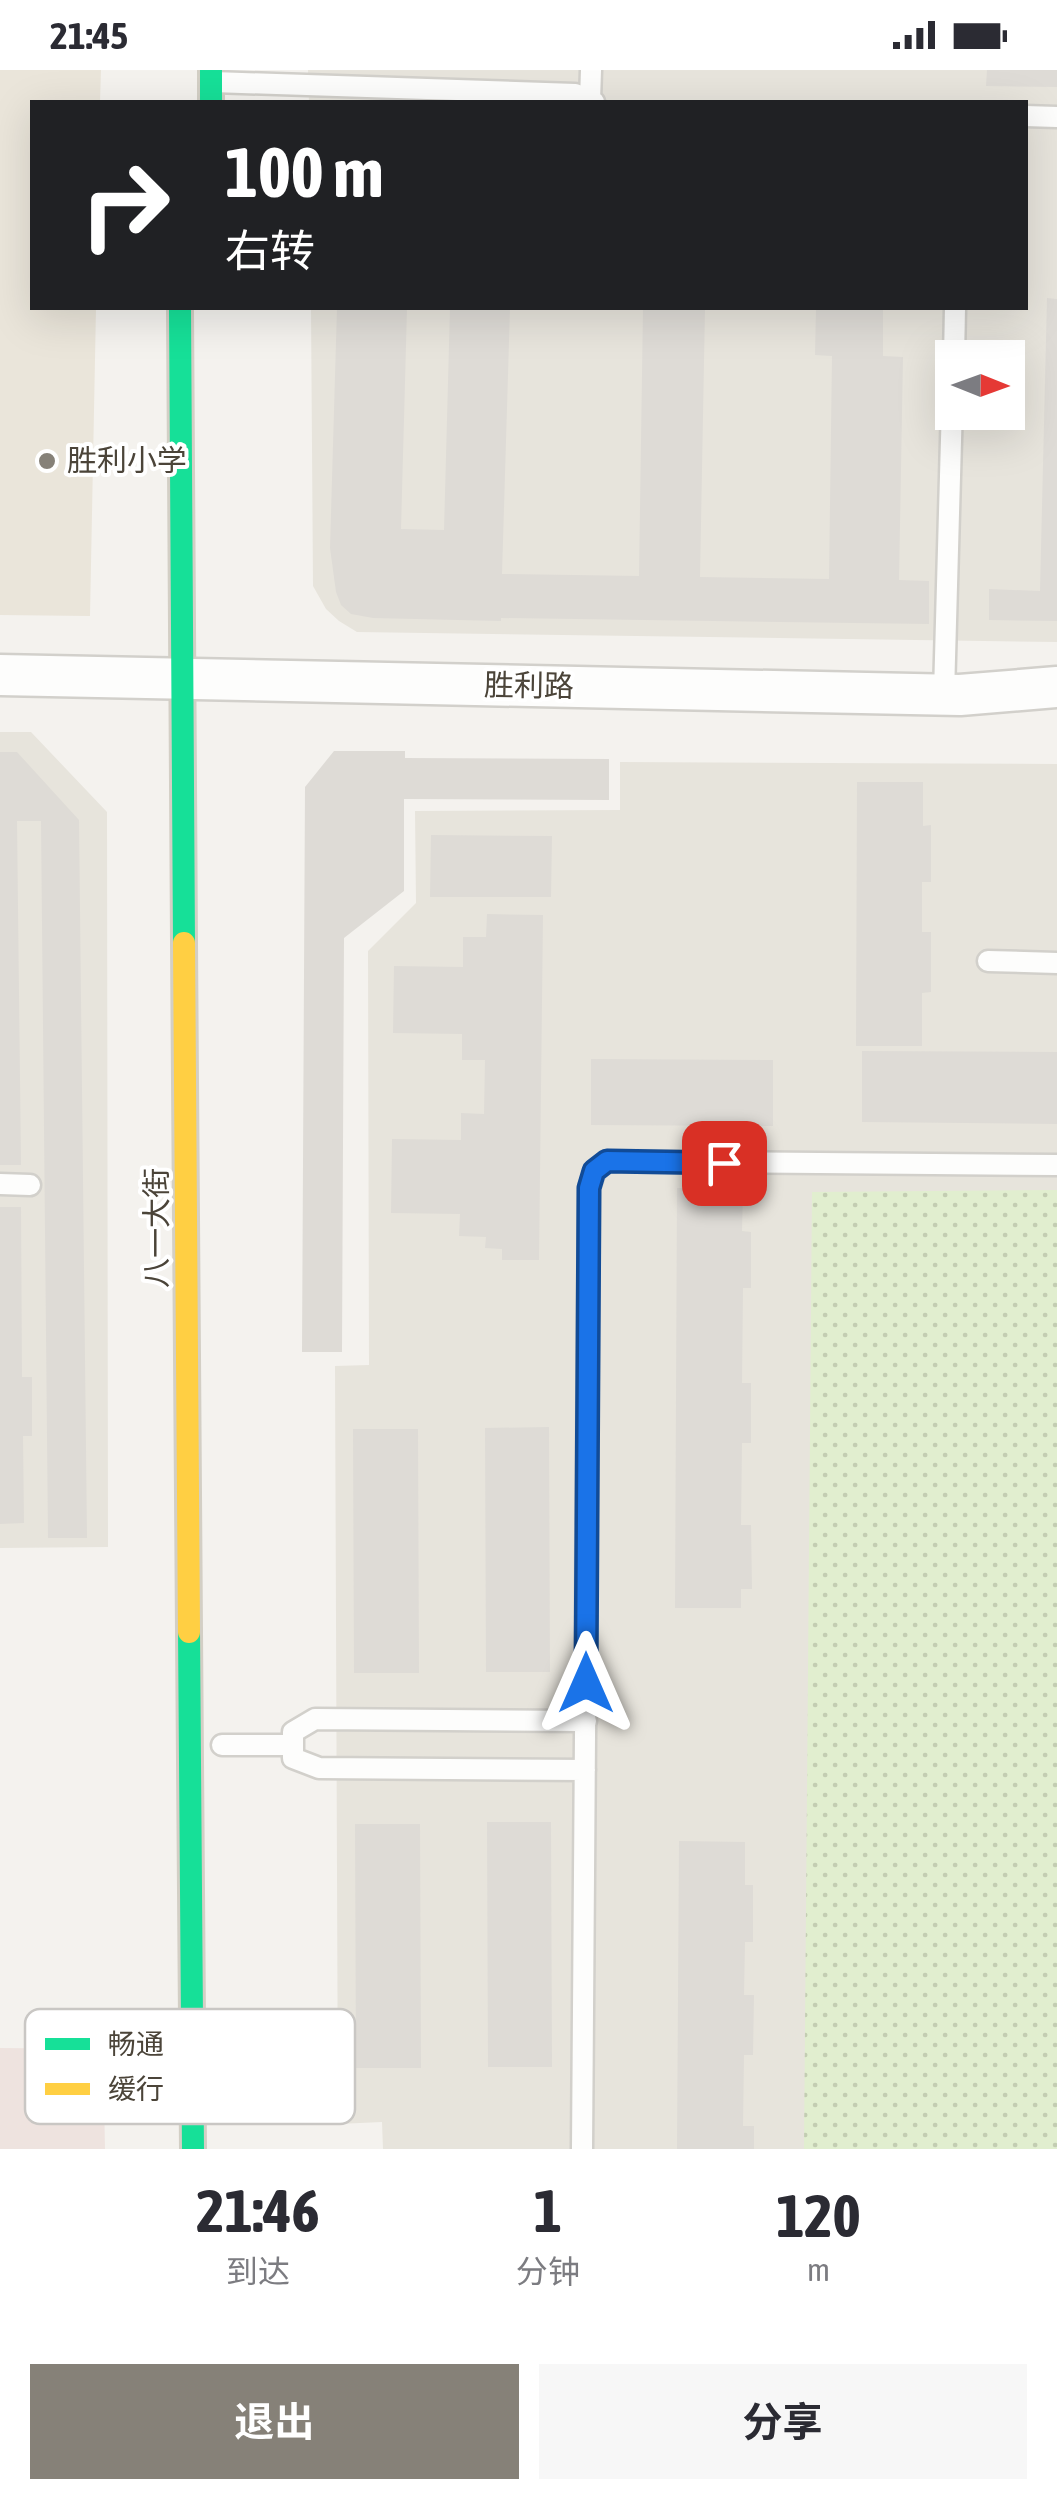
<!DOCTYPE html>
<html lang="zh">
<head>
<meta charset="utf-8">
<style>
	:root { --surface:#fff; --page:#f7f7f7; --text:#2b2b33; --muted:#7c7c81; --accent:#868178 }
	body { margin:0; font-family:"Asap Condensed","Noto Sans SC",sans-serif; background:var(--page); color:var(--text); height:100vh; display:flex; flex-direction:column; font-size:38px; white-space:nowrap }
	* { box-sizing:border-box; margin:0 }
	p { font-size:32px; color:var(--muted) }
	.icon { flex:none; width:55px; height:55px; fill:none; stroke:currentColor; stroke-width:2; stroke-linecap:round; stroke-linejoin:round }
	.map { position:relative; height:2079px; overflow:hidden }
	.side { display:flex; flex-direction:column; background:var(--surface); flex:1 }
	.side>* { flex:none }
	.top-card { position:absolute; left:30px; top:30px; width:998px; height:210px; border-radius:0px; box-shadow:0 10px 40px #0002; background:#202124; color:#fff; overflow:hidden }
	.needle { width:65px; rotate:91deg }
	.tools { position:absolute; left:935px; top:270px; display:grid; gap:20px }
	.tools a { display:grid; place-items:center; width:90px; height:90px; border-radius:0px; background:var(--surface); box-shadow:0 10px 40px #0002; font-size:50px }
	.pin { position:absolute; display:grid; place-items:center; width:85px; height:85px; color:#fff; margin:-42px; border-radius:20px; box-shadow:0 5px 15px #0006 }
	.me { position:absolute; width:110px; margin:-55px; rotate:0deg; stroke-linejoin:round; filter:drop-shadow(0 0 8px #0008) }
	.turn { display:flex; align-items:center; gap:35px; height:210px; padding:0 30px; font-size:45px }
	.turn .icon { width:130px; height:130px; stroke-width:2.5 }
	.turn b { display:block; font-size:70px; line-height:85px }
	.eta { display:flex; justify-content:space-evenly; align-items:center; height:170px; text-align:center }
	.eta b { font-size:60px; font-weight:700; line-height:70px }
	.cta { display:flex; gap:20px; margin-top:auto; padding:20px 30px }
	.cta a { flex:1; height:115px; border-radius:0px; background:var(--accent); color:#fff; font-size:40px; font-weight:700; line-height:115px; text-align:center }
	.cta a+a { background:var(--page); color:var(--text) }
	.status { display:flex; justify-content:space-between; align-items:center; height:70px; padding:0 50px; background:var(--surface); direction:ltr }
	.status svg { height:28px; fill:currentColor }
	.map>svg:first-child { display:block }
	.residential { fill:#e7e4dc; fill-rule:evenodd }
	.education { fill:#eae5da }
	.medical { fill:#eee3df }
	.grass { fill:url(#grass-dots) }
	.building { fill:#dedbd6 }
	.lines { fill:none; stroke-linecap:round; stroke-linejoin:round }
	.lane-casing { stroke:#d2d0cb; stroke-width:25 }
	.street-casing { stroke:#d2d0cb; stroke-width:45 }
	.fast-casing { stroke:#d3cfc5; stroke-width:28 }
	.slow-casing { stroke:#d3cfc5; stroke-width:28 }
	.lane { stroke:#fdfdfc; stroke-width:20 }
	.street { stroke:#fdfdfc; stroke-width:40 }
	.fast { stroke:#16e098; stroke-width:22 }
	.slow { stroke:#ffcf43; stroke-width:22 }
	.route-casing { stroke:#114b97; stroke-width:25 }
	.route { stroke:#1a73e8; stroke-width:18 }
	.poi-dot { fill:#868178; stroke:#fff; stroke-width:4 }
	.labels { text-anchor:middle; stroke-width:8; stroke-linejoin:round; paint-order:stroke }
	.poi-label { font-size:30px; fill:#4b4439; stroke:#fff; text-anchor:start }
	.street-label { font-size:30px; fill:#4b4439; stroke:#fff }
	.key { fill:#fff; stroke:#c9c7c4; stroke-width:2.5 }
	.key-label { font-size:28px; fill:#4b4439 }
</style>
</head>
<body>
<div class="status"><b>21:45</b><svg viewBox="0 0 49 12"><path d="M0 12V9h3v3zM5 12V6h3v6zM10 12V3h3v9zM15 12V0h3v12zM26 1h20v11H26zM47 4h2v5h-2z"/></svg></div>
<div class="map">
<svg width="1057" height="2079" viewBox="0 0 1057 2079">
	<defs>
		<pattern id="grass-dots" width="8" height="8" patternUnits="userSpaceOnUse" patternTransform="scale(2.5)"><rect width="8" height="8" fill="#e1eecf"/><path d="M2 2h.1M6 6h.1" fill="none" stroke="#c3cdb2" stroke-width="1.8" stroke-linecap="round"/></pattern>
	</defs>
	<rect width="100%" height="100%" fill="#f4f2ee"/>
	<path class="residential" d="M308 0H1057V572L357 562 339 551 326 539 313 516 311 238H1025V32H309ZM952 288H1008V342H952Z
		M0 662H31L107 742 108 1477 0 1478Z
		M620 692 1057 694V2079H383L382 2052 338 2054 335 1296 369 1295 368 881 416 833 415 741 620 740Z"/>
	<path class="education" d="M0 0H101L100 32H32V238H96L90 546 0 545Z"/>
	<path class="medical" d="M0 1978 103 1979 105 2079H0Z"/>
	<path class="grass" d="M1057 1120V2079H804L812 1122Z"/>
	<path class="building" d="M987 0H1057V17L986 16Z
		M1047 228 1057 229V551L989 550V519L1040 521Z
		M337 238H407L401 459 444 460 450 238H510L502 504 639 506 643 238H705L700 507 829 509 832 286 815 285 816 238H883V286L903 287 899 510 929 511V554L501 548V551L373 548 351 544 341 535 336 522 330 478Z
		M334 681H405V688L609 689V730L404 729V821L344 868 342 1282H302L305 717Z
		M0 682H17L79 750 87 1468H48L41 751H17L21 1095H0Z
		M857 712H923V756L931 755V812H922V862H931V922L922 923V976H856Z
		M431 765 552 766 551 827H430Z
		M487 844 543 845 539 1190H502V1179L485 1178 486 1167 459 1166 460 1144 391 1143 392 1069 461 1070V1043L484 1044 485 990H462V964L393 963 394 896 463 897V867H486Z
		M862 981 1057 982V1054L862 1052Z
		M591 989 773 990V1056L591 1055Z
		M677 1118H743L742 1161 751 1162V1218H743L742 1313H751V1373H742L741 1455H751L752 1519H741V1538H675Z
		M0 1137H21L22 1307H32V1366H23L24 1453 0 1454Z
		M549 1357 550 1602H486L485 1358Z
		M353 1359H418L419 1603H354Z
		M487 1752H551L552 1997H488Z
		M355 1754H420L421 1998H356Z
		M679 1771 745 1772V1815H753V1872H745L744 1925H754L753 1985H744L743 2056H754V2079H677Z"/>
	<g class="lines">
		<defs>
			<path id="lane" d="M213 12 575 24 594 32
				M590 31 591 0
				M1025 46 1057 47
				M954 288 955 238
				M944 624 952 334
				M988 891 1057 893
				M0 1114 30 1115
				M222 1675H293
				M585 1700 319 1698 293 1688V1662L315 1649 586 1651
				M582 2079 589 1118 595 1101 607 1091 1057 1095"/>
			<path id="street" d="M0 605 960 625 1057 617"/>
			<path id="fast" d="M211 0V32
				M180 238 184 873
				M189 1562 193 2079"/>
			<path id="slow" d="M184 873 189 1562"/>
		</defs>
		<use href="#lane" class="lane-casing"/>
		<use href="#street" class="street-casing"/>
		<use href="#fast" class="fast-casing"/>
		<use href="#slow" class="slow-casing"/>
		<use href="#lane" class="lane"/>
		<use href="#street" class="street"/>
		<use href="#fast" class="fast"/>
		<use href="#slow" class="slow"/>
	</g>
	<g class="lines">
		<defs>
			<path id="route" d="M586 1613 589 1118 594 1101 607 1091 724 1093"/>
		</defs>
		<use href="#route" class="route-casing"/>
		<use href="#route" class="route"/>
	</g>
	<circle class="poi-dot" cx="47" cy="391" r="10"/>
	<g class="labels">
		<g class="poi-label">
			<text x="67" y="401">胜利小学</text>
		</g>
		<g class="street-label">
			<text transform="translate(529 616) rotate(1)" y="10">胜利路</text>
			<text transform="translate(157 1158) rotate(-90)" y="10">八一大街</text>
		</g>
	</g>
	<rect x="25" y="1939" width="330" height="115" rx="15" class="key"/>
	<rect x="45" y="1968" width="45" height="12" fill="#16e098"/>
	<rect x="45" y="2013" width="45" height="12" fill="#ffcf43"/>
	<g class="key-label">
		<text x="108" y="1984">畅通</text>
		<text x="108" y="2029">缓行</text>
	</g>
</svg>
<div class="tools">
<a><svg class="needle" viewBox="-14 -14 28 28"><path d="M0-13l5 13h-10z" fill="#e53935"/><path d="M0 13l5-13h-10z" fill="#7c7c81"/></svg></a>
</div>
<div class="pin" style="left:724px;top:1093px;background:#d93025"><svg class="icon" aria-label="arrive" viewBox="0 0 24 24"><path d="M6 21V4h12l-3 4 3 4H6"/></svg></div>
<svg class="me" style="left:586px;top:1613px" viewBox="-20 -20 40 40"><path d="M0-17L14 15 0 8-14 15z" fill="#1a73e8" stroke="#fff" stroke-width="4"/></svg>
<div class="top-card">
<div class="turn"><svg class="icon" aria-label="right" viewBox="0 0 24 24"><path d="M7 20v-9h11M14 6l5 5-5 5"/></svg><div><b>100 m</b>右转</div></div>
</div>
</div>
<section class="side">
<div class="eta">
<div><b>21:46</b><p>到达</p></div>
<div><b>1</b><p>分钟</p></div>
<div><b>120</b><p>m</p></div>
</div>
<div class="cta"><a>退出</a><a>分享</a></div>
</section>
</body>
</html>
